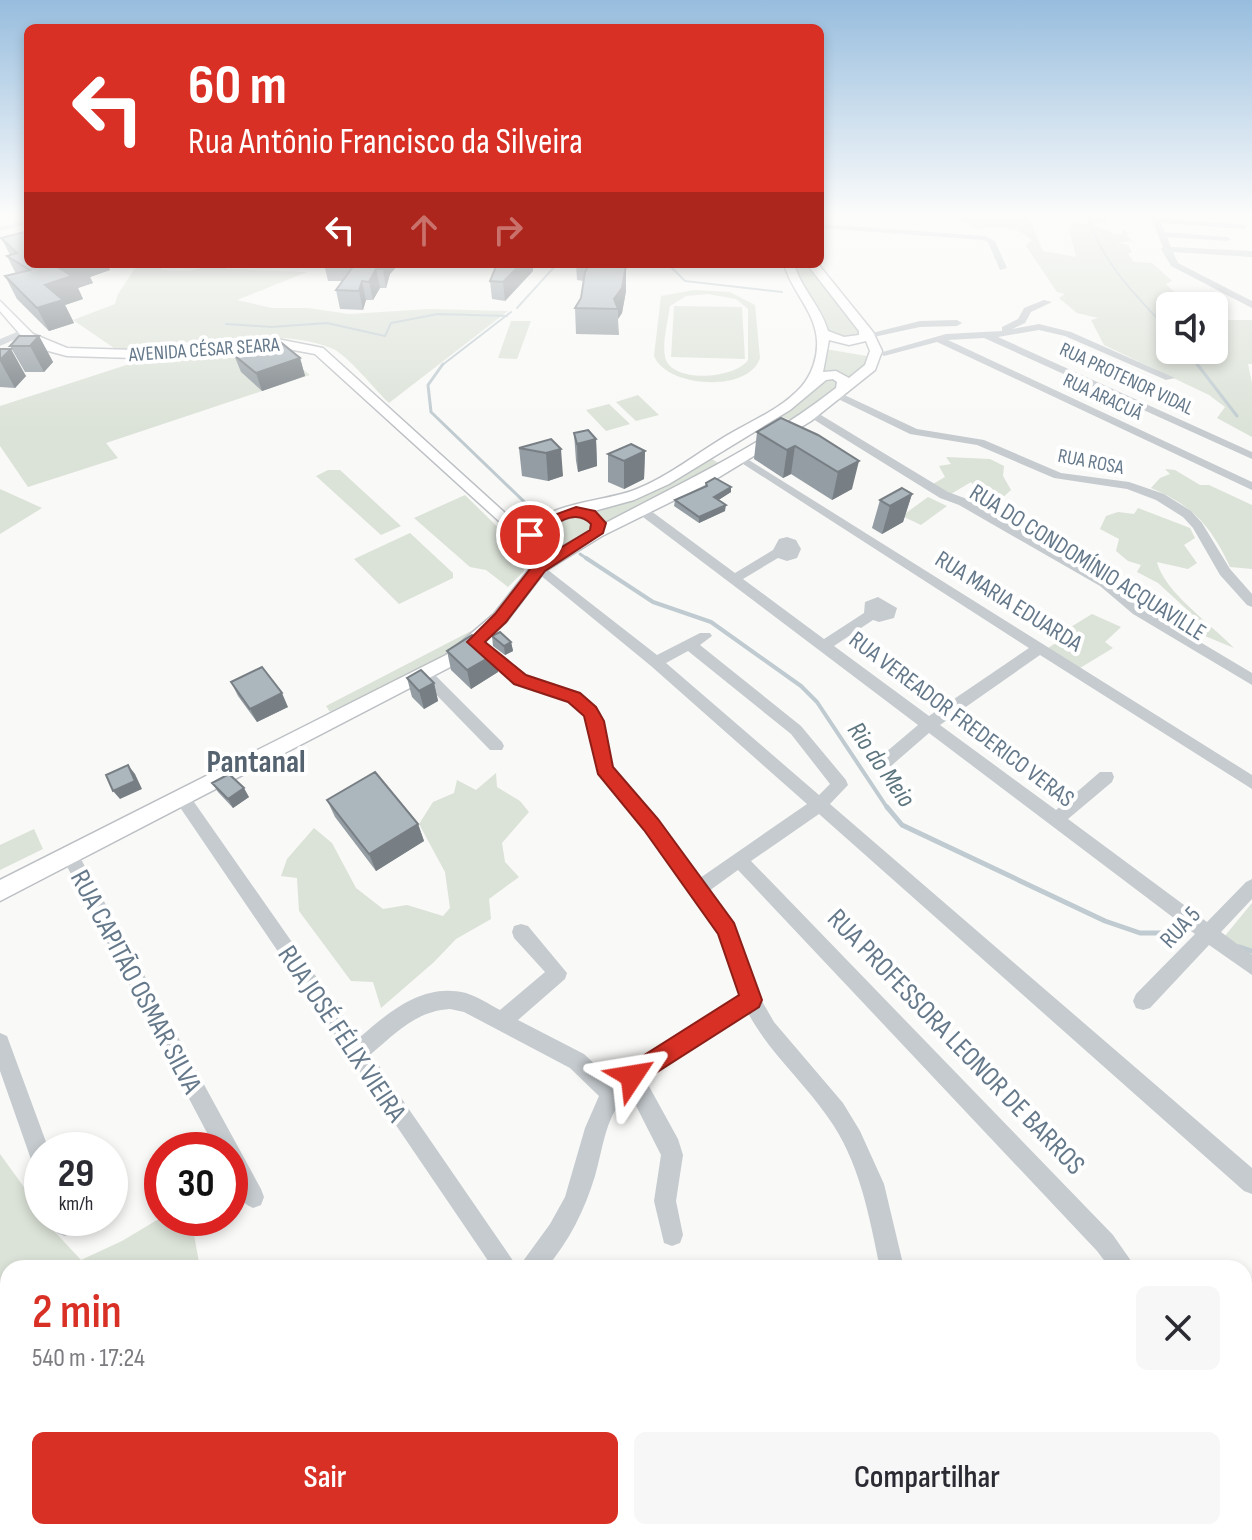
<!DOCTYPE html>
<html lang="pt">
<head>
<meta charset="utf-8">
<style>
	:root { --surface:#fff; --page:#f7f7f7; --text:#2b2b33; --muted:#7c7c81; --accent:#d93025 }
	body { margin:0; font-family:"Sofia Sans Condensed",sans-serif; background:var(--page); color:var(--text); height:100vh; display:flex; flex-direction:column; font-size:30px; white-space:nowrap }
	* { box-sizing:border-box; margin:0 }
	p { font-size:26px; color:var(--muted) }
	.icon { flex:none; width:44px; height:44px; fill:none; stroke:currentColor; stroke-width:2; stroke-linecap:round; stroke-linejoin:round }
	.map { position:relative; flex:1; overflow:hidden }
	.panel { position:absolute; left:0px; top:1260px; width:1252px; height:280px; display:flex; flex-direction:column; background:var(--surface); border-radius:24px 24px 0 0; box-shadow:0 4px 12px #0003 }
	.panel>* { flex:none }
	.banner { position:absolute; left:24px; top:24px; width:800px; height:244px; border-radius:12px; box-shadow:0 4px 12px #0003; background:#d93025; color:#fff; overflow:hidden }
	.buttons { position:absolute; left:1156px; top:292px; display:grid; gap:16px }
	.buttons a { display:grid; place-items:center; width:72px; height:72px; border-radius:12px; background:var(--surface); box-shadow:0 4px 12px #0003; font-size:40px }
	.speed { position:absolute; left:24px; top:1132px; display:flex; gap:16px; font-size:40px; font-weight:700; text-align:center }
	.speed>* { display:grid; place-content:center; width:104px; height:104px; border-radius:50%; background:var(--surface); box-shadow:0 4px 12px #0003; line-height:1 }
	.speed small { font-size:20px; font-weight:400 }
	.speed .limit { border:12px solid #d22; background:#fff; color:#111 }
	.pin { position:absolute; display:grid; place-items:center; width:68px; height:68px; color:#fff; margin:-34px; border:4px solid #fff; border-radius:50%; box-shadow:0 2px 8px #0007 }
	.me { position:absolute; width:88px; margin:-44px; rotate:57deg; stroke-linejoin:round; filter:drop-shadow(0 0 6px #0008) }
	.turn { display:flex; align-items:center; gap:28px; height:168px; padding:0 32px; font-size:36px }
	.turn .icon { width:104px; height:104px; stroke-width:2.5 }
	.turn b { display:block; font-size:56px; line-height:68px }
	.lanes { display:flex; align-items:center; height:76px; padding:0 32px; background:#0003; justify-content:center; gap:40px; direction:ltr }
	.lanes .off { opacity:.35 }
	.round { display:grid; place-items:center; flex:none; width:84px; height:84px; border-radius:12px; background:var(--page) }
	.headline { display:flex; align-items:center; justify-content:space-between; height:136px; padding:0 32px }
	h1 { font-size:48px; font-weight:600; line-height:60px; color:var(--accent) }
	.action { display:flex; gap:16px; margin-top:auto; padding:16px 32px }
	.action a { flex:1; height:92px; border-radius:12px; background:var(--accent); color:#fff; font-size:32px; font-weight:600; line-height:92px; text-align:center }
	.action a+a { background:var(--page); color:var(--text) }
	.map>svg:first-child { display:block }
	.green { fill:#dbe2d7; fill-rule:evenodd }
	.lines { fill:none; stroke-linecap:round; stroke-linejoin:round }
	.stream-far3 { stroke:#bfcbd0; stroke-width:2 }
	.stream-far2 { stroke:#bfcbd0; stroke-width:3 }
	.stream-far1 { stroke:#bfcbd0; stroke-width:4 }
	.stream { stroke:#bfcbd0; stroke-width:5 }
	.major-casing { stroke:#bcc0c4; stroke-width:3 }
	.minor { fill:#c6cbcf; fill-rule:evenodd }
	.major { fill:#fff; fill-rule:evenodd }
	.wall { fill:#949da3 }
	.shaded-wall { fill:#787f84 }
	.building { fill:#acb6bd; stroke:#787f84; stroke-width:2 }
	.route { fill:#d93025; stroke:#8d1f18; stroke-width:2 }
	.labels { text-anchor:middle; stroke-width:8; stroke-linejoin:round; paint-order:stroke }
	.far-street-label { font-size:20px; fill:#65798b; stroke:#fff }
	.street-label { font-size:24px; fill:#65798b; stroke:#fff }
	.water-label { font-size:26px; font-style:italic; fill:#5c757e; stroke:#fff }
	.near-street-label { font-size:28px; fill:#65798b; stroke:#fff }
	.district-label { font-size:32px; font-weight:bold; fill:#54636f; stroke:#fff }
</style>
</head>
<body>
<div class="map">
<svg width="1252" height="1540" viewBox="0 0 1252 1540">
	<rect width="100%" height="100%" fill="#f9f9f7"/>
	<path class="green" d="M939 214H1027L1043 251 1076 257 1069 230 1073 223 1088 224 1086 214 1110 219 1095 225 1114 234H1123L1122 230 1129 233 1127 236 1133 241 1118 243 1128 245 1132 252 1128 254 1134 262 1152 263 1172 281 1166 284 1188 306H1170V350H1214V314L1225 315 1223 320H1252V364H1248L1252 383V437L1217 418 1225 407 1209 395 1104 345 1091 320 1098 318 1077 313 1059 298 1065 294 1057 292 1026 246 1031 240C1018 225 995 227 977 229L958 218Z
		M138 264H164L160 270C176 270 196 274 209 264H228L226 269 307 272 237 300 272 308H308L349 314 429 309 508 311 389 403C374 389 348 355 331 348 275 325 177 345 117 350L73 320 115 304 118 294Z
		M790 264H810L834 299 863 331 854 340 828 333Z
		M694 290 730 292 755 305 760 358C749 393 667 388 654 356L661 296ZM708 294 736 299 748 309V360C735 379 671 384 665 357 662 342 668 321 670 306L686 296Z
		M674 306 742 307 745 359 671 357Z
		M511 321H531L517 359 498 358Z
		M825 349 873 357 872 362 848 380 817 377Z
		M280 351 310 375 106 443 118 458 28 487 0 446V406L151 357 193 352Z
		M835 376 841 386 797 422 773 414 814 385Z
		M638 395 659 415 636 421 616 402Z
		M609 404 630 424 606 431 586 410Z
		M707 456 725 467 601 528V518L584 511 628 500Z
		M946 457 990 459 1004 466 1003 476 1011 490 990 509 974 505 979 491 971 482 951 494 933 484 945 477 939 466 951 464Z
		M1165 469 1175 470 1200 485H1209L1252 505V569L1230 567C1212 527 1192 505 1151 488L1160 478 1170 474Z
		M328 470H340L401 526 381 535 316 476Z
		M0 489 42 508 0 534Z
		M465 495 522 551 524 571 508 587 486 570 470 567 414 518Z
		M928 497 947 506 921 525 902 516Z
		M1138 508 1190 528 1195 538 1184 545 1197 563 1188 569 1157 562C1164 592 1211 624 1234 648L1205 636 1199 630 1193 615 1158 583 1137 572 1141 565 1128 561 1116 551 1119 539 1100 529 1106 516 1118 512 1134 514Z
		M583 513 597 523 593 534 552 555 540 552 530 539 542 527Z
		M410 533 453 573V578L399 604 354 559Z
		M1092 614 1121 627 1105 642 1113 648 1080 668 1048 648 1070 634 1066 630Z
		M473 630 440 659 330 712 326 706Z
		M496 773 497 787 520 801 529 812 502 843 505 862 519 877 489 899 491 919 456 939 434 962 381 1008 373 982 351 981 299 911 297 878 281 876 287 859 314 828 332 843 356 888 383 909 407 905 443 916 450 908 445 872 419 824 433 802 454 793 457 780 476 790Z
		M34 829 43 849 0 870V845Z
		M1252 903V961L1224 937Z
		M0 1154 34 1201 42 1218 81 1260 122 1241 162 1217 191 1218 200 1268H8V1361L0 1336Z
		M0 1346 8 1366V1532H283L286 1540H0Z"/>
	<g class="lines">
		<path class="stream-far3" d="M1087 214C1101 262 1137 297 1170 332
			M671 267 685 281 782 292
			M517 308 557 264
			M226 324 271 327 327 323 385 336 391 323 438 314 507 316
			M1186 350 1198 366
			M441 366 511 312"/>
		<path class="stream-far2" d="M443 364 428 385 431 412 540 517
			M1197 364 1237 416
			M580 554 589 560"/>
		<path class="stream-far1" d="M586 558 653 602 711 622 801 686 817 702 888 809"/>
		<path class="stream" d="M887 807 902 825 1105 921 1140 933H1187
			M1239 947 1252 951"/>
		<defs>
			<path id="major" d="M784 264H794C801 289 821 306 828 331L844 337 859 335V331L807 264H818L873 332 882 351 875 370 811 421 711 482 602 536 545 571 506 622 458 663 0 901V880L446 655 494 614 531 567 527 553 500 522 315 354 272 346 134 358 67 356 41 349 25 340 0 311V301L33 334 67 348 134 350 272 338 323 348 526 532C549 500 604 503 637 489 669 476 696 454 726 436 751 421 782 409 802 386 812 374 818 357 817 341 816 312 791 291 784 264ZM829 340 849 345 866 341 870 351 865 365 849 378 836 371 823 372ZM833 379 837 382 836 388C744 460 643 499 544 557L535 543 540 534 565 519 634 500 669 484 790 410 826 380Z"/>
		</defs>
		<use href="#major" class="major-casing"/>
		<path class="minor" d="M1149 214H1157L1159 218 1247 225 1244 229 1161 223 1165 232 1227 237 1231 239 1227 241 1167 237 1171 247 1252 251V257L1173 252 1178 263 1252 301V308L1171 266 1161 249 1163 247Z
			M28 220V224L0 231V227Z
			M820 224 985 236 995 241 1007 268 1000 270 988 242 983 240 820 228Z
			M1044 300 1052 302 1031 312 1025 323 1012 329 1039 324 1071 332 1175 378 1166 380 1065 336 1039 330 998 337 1252 452V459L984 338 948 340 1252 482V490L937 342 884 356 879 353 946 334 1002 331V327L1018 319 1024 308Z
			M920 321 957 320 962 323 957 326 920 327 869 338 864 335Z
			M24 329 29 332 27 334 0 346V339Z
			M838 392 917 429 984 440 1061 473 1129 482 1164 494 1191 511 1202 523 1230 569 1252 594V607L1247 605 1220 575 1193 528 1183 517 1156 500 1127 489 1054 478 977 445 910 434 834 397V393Z
			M808 412H816L948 492 967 499 1110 580 1143 608 1252 673V685L1133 614 1100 586 959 505 940 498 808 416Z
			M741 455 1252 775V789L1040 655 940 725 1056 810 1100 772H1112L1114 777 1112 782 1068 819 1207 922 1246 882 1252 879V899L1221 932 1252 955V975L1209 945 1150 1008 1143 1010 1136 1008 1133 1001 1136 994 1195 934 929 733 891 766H879L877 762 879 758 918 725 639 514V508H647L735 573 773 550 779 539 787 537 796 540 801 549 797 558 787 561 778 558 743 579 824 639 864 613 865 602 878 597 897 608 894 618 879 622 873 620 834 646 929 716 1029 648 737 460V456Z
			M539 563 657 655 700 633H710L712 636 700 645 801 726 846 780 848 785 830 804 1252 1168V1194L1244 1191 819 814 751 861 1113 1235 1136 1268H1110L1097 1251 738 870 709 891 733 924 759 996 774 1022 843 1103 860 1131 884 1184 904 1268H880C869 1216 860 1161 827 1116 802 1080 769 1052 748 1013L645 1079 678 1139 683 1155 676 1201 683 1235 680 1243 672 1246 664 1243 654 1201 661 1155 629 1092C605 1116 604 1145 595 1176 585 1209 569 1242 546 1268H493L173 797 175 792H187L359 1038C389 1012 423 982 466 993 478 997 489 1004 500 1010L545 972 514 938 512 932 514 926 521 924 528 926 567 973 565 979 518 1020 584 1054 612 1080 647 1053 740 996 719 934 645 829 598 773 584 715 569 702 515 683 475 649 473 646 475 643H485L525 675 579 694 595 707 603 721 612 767 657 819 700 878 807 804 651 666 534 570 532 567ZM688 651 791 734 830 784 819 795 666 663ZM450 1009 464 1012 570 1068 599 1096 585 1128 565 1197 550 1224 518 1268 371 1054C396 1033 416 1011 450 1009Z
			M424 668 429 669 502 742 504 746 502 750H490L419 677 417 673 419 669Z
			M70 848 76 850 261 1189 264 1197 261 1205 253 1208C231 1199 230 1170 230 1150H216L61 855 64 850Z
			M0 1033 7 1036 49 1150H42V1171L34 1168 0 1071Z
			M52 1218H74L76 1225 73 1233 65 1236 57 1233Z
			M1244 1447 1252 1450V1482L1244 1479Z
			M448 1532H476L480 1540H452Z
			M659 1532H688L692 1540H663Z
			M924 1532H952L951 1540H923Z
			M962 1532H995L999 1540H966Z"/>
		<use href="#major" class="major"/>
	</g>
	<path class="wall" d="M1 238 28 264H107L110 270 90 277 93 283 78 288 83 299 65 305 74 323 49 331 17 299 5 276 16 274 7 256 10 255Z
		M237 264H299L298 266Z
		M324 264H399L390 274 386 288H380L373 300H366L363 310 340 309 336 290 342 281H328Z
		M576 264H613L626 291 622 313 618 319 619 335 576 334 575 308 581 298 583 281 577 280Z
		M533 271 505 301 492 299 490 281Z
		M39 336 53 362 44 372H25L10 346Z
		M0 349 26 376 15 388 0 387Z
		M234 355 300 358 305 376 262 391 241 372Z
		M757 432 818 435 852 489 832 500 791 474 783 478 754 459Z
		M574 433 596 439 597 466 578 472 576 461Z
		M551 439 563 476 548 481 522 476 519 448Z
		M645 451 644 479 624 489 608 482V454Z
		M706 483 731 487V492L718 500 725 511 699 523 674 506 675 500 705 486Z
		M912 494 903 522 882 534 872 528 880 500Z
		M492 636 511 642 513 651 505 655 493 646Z
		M447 651 495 654 498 672 471 689 451 670Z
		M407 678 434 683 438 701 424 709 412 697Z
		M231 682 288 707 257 722 238 696Z
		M212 783 249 797 233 808 218 792Z
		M327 800 418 824 424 841 376 871 335 817Z"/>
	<path class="shaded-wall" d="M72 264H107L110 270 90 277 93 283 78 288 83 299 65 305 74 323 49 331 37 308 45 285 59 268Z
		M384 264H399L390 274 386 288 383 269Z
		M521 264H533V271L505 301 503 282Z
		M626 266V291L622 313 618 319V309L614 299Z
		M376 269 380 288 373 300 369 282Z
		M362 281 366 300 363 310 359 291Z
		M39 336 53 362 44 372 30 346Z
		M11 349 26 376 15 388 0 361Z
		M300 358 305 376 262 391 256 373Z
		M596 439 597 466 578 472 577 444Z
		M795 446 791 474 783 478 787 450Z
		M561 449 563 476 548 481 546 453Z
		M645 451 644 479 624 489V461Z
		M859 461 852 489 832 500 838 472Z
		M731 487V492L714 503V497Z
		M912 494 903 522 882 534 890 506Z
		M726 505 725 511 699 523V517Z
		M511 642 513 651 505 655 504 646Z
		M495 654 498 672 471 689 467 670Z
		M434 683 438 701 424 709 419 691Z
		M282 693 288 707 257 722 250 709Z
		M128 765 135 774 142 789 120 799 113 791Z
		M244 788 249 797 233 808 228 799Z
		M418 824 424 841 376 871 369 854Z"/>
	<path class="building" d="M28 231V264H72L59 268 72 276 45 285 63 300 37 308 5 276 30 270 7 256 17 253 1 238Z
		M355 264H384L383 269H376L369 282 362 281 359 291 336 290Z
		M497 264H521L503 282 490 281Z
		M590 264 626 266 622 288 614 299 618 309 575 308 581 298 585 272Z
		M19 336H39L30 346H10Z
		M278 340 300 358 256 373 234 355Z
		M0 349H11L0 360Z
		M781 418 818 435 859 461 838 472 795 446 787 450 757 432Z
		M588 430 596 439 577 444 574 433Z
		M551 439 561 449 546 453 519 448Z
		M631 444 645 451 624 461 608 454Z
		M715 478 731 487 714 497 726 505 699 517 675 500 707 486 706 483Z
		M902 488 912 494 890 506 880 500Z
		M500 632 511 642 504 646 492 636Z
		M472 635 495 654 467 670 447 651Z
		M262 667 282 693 250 709 231 682Z
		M421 670 434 683 419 691 407 678Z
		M128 765 135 781 113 791 106 775Z
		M375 772 418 824 369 854 327 800Z
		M229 774 244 788 228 799 212 783Z"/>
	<linearGradient id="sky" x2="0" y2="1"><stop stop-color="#97bdde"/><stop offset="0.5" stop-color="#fcfcfb"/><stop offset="1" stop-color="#fcfcfb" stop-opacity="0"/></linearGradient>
	<rect width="1252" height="430" fill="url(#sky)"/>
	<path class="route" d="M576 507 595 511 606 523 603 533 545 571 506 622 485 642 526 675 580 693 596 707 604 721 613 767 658 819 734 923 762 1000 759 1007 632 1088 624 1084 621 1076 624 1068 739 995 718 934 644 830 598 774 584 716 568 702 514 684 467 642 495 614 534 564 590 530 591 524C572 504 548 532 530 539L523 535 538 521Z"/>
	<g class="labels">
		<g class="far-street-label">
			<text transform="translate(204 349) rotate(-4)" y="7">AVENIDA CÉSAR SEARA</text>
			<text transform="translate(1127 378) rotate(25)" y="7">RUA PROTENOR VIDAL</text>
			<text transform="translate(1103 396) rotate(25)" y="7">RUA ARACUÃ</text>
			<text transform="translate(1091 461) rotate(11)" y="7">RUA ROSA</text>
		</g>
		<g class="street-label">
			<text transform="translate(1088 562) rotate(32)" y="8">RUA DO CONDOMÍNIO ACQUAVILLE</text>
			<text transform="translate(1009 601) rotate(32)" y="8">RUA MARIA EDUARDA</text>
			<text transform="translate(962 719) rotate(37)" y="8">RUA VEREADOR FREDERICO VERAS</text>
			<text transform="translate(1180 927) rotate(-47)" y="8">RUA 5</text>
		</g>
		<g class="water-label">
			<text transform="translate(882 764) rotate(55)" y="9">Rio do Meio</text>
		</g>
		<g class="near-street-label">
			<text transform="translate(137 981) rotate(62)" y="10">RUA CAPITÃO OSMAR SILVA</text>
			<text transform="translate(343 1033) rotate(56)" y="10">RUA JOSÉ FÉLIX VIEIRA</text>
			<text transform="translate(957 1041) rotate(46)" y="10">RUA PROFESSORA LEONOR DE BARROS</text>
		</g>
		<g class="district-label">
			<text x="256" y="772">Pantanal</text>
		</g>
	</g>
</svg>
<div class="buttons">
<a><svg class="icon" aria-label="sound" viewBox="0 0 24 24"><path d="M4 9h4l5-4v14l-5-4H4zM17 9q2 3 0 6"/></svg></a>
</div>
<div class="speed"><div>29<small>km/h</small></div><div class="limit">30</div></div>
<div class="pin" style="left:530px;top:535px;background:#d93025"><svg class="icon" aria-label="arrive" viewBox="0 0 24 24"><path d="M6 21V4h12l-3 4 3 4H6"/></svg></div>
<svg class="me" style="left:632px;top:1076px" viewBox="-20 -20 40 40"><path d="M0-17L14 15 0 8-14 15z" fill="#d93025" stroke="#fff" stroke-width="4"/></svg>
<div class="banner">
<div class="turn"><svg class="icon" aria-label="left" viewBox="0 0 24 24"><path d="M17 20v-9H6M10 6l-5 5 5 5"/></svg><div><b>60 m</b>Rua Antônio Francisco da Silveira</div></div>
<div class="lanes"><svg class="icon" aria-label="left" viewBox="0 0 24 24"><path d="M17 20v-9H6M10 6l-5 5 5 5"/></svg><svg class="icon off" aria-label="ahead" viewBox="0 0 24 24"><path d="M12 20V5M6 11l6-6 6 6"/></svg><svg class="icon off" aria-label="right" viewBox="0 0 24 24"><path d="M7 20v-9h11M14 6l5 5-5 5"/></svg></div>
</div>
<section class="panel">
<div class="headline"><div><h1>2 min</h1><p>540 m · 17:24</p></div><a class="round"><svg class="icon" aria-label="close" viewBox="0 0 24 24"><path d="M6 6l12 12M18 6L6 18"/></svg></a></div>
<div class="action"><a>Sair</a><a>Compartilhar</a></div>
</section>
</div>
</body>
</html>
